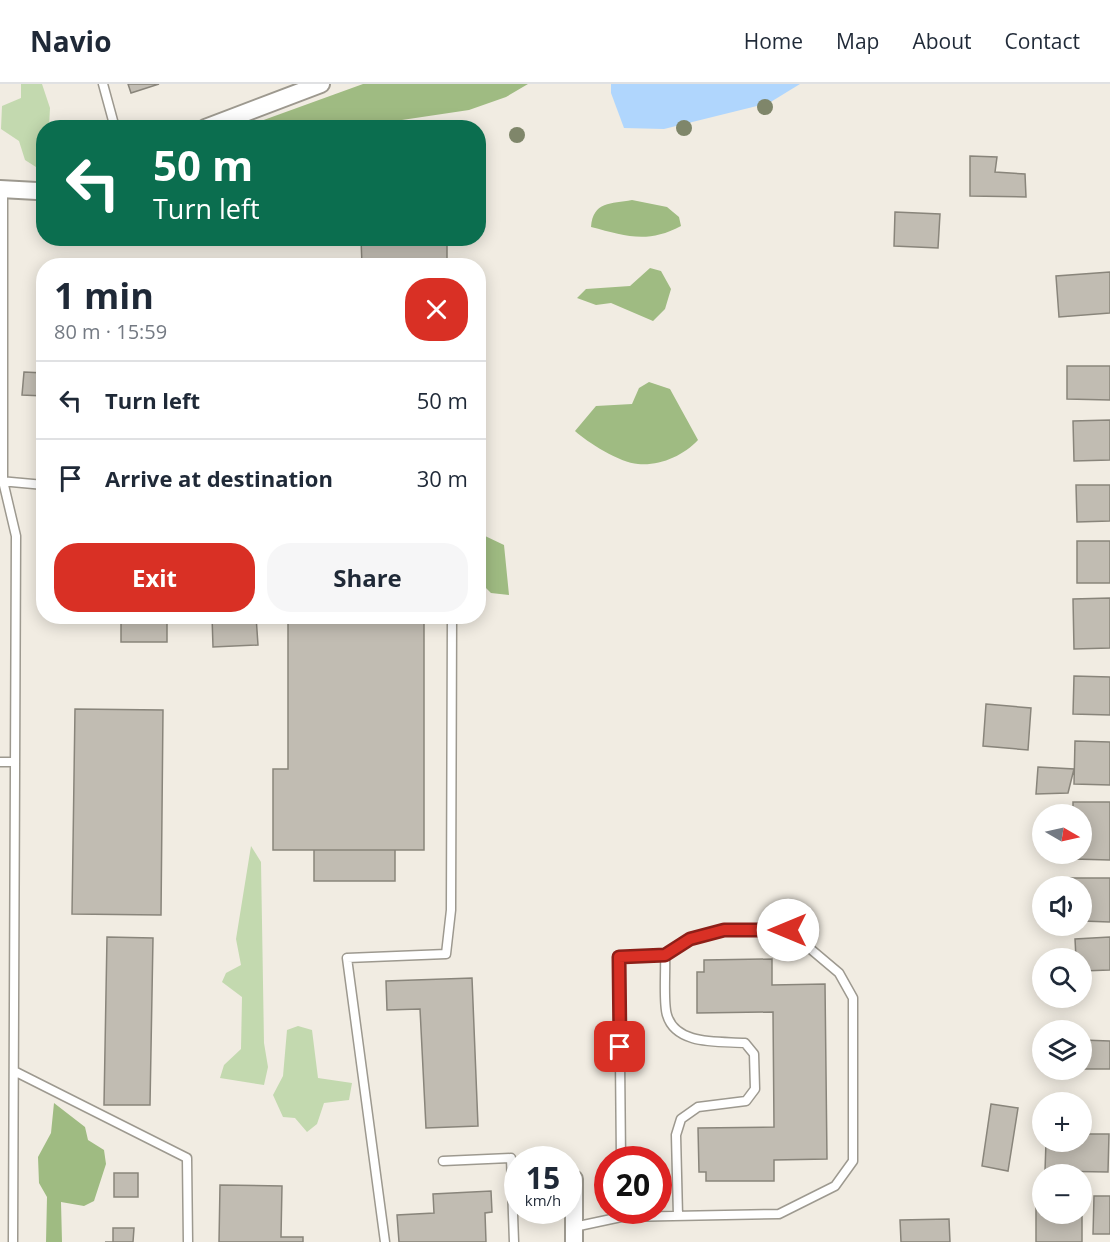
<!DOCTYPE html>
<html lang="en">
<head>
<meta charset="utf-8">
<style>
	:root { --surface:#fff; --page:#f6f6f7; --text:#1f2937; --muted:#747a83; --line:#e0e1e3; --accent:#d93025 }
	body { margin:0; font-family:"Open Sans",sans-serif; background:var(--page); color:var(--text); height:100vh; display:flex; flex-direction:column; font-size:22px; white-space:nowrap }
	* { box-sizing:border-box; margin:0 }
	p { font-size:20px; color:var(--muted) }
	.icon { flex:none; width:33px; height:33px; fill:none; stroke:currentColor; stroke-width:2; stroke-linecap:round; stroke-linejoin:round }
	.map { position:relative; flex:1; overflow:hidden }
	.details { position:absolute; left:36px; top:174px; width:450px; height:366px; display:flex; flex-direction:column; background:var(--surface); border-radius:24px; box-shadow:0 3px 15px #0003 }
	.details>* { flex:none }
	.guide { position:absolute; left:36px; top:36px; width:450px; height:126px; border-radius:24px; box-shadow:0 3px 15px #0003; background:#0b6e4f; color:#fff; overflow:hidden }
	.needle { width:39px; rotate:99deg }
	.buttons { position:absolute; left:1032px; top:720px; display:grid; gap:12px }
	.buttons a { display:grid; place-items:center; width:60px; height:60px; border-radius:50%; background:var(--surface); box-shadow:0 3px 15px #0003; font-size:30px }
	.speed { position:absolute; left:504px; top:1062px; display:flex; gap:12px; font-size:30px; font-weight:700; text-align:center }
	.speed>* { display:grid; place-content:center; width:78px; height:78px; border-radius:50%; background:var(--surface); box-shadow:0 3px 15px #0003; line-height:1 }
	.speed small { font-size:15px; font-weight:400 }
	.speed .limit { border:9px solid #d22; background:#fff; color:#111 }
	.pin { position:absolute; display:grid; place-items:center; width:51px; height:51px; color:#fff; margin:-26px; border-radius:12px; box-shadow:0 3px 9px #0006 }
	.me { position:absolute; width:66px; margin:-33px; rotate:270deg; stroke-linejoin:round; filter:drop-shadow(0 0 4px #0008) }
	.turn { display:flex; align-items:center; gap:21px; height:126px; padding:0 18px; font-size:27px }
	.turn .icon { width:78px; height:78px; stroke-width:2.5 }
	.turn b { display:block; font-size:42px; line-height:51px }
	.round { display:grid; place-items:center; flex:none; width:63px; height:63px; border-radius:24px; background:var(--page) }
	.head { display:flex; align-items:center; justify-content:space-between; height:102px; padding:0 18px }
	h1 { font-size:36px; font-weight:700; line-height:45px }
	.button { display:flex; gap:12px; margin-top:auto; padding:12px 18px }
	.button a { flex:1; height:69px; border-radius:24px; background:var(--accent); color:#fff; font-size:24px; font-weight:700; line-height:69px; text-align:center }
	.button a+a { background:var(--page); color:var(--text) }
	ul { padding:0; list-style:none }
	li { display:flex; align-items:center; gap:18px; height:78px; padding:0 18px; border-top:2px solid var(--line) }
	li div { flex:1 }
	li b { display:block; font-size:22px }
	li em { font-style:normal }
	header { display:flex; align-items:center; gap:36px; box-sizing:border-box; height:84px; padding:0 30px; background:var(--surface); border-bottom:2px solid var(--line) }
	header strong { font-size:28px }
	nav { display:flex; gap:33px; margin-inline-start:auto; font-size:21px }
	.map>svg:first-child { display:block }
	.green { fill:#c3d9af }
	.forest { fill:#9fbb82 }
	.water { fill:#b0d6fd }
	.building { fill:#c1bcb2; stroke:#89857b; stroke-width:1.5 }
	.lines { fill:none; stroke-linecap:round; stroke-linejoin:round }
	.lane-casing { stroke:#9d998f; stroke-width:11 }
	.street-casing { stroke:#9d998f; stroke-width:20 }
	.lane { stroke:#fff; stroke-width:8 }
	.street { stroke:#fff; stroke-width:16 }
	.tree { fill:#7f866a }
	.route-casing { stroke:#8d1f18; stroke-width:15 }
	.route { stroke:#d93025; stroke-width:10 }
</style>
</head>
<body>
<header>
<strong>Navio</strong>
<nav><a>Home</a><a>Map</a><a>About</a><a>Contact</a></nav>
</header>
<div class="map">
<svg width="1110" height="1158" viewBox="0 0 1110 1158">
	<rect width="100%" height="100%" fill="#f1ece2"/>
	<path class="green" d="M21 0H42L50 24 49 43 44 44 43 82 36 83 25 76 19 57 1 45 2 22 21 14Z
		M251 762 261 778 264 959 268 983 264 1001 220 994 224 981 241 965 242 913 222 898 226 889 241 881 236 855Z
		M298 942 312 946 318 994 352 999 349 1016 324 1019 317 1040 307 1048 295 1034 283 1033 273 1011 283 992 287 946Z"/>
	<path class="forest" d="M363 0H528L506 13 469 26 355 43H244Z
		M632 116 667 123 679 133 681 142C647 160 626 152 591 143 593 117 611 120 632 116Z
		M650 184 661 187 671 205 665 225 653 237 611 219 596 221 577 214 586 205 630 202Z
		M649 298 670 305 698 356C683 372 660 382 638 380 620 379 587 358 575 347L596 322 632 320 639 304Z
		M483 451 504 461 509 511 491 509 480 498Z
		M54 1019 85 1043 88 1056 104 1066 106 1080 94 1117 84 1122 61 1118 62 1158H46L47 1113 39 1099 38 1073 51 1049Z"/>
	<path class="water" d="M611 0H800L769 19 664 45 624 44 611 9Z"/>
	<path class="building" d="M128 0H159L131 9Z
		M970 72 997 73 995 88 1025 90 1026 113 970 112Z
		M895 128 940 130 938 164 894 162Z
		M361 154H447V182H362Z
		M1110 188V229L1059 233 1056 192Z
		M1067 282H1110V316L1067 315Z
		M24 288 44 289V312L22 311Z
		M1110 336V376L1074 377 1073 337Z
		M1076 401H1110V437L1077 438Z
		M1077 457H1110V499H1077Z
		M1110 514V564L1074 565 1073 515Z
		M121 532H167V558H121Z
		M212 532H256L258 561 213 563Z
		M288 532H424V766H273V685H288Z
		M1074 592 1110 593V631L1073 630Z
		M986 620 1031 624 1028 666 983 662Z
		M75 625 163 626 161 831 72 830Z
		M1075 657 1110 658V701L1074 700Z
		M1038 683 1074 685 1068 709 1036 710Z
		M1073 718H1110V776L1073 775V770H1082V730H1073Z
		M314 766H395V797H314Z
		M1069 794H1110V838L1082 837V802H1069Z
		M107 853 153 854 150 1021H104Z
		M1110 853V886L1082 887V874H1076L1075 855Z
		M772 875V901L825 900 827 1075 774 1076V1097H706V1088H699L698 1044 774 1043 773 928 697 929V888H704V876Z
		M472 894 478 1042 426 1044 420 925 387 926 386 897Z
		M1082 956 1110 957V985H1082Z
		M991 1020 1018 1024 1008 1087 982 1082Z
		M1082 1050H1109L1108 1088 1045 1087 1046 1058H1082Z
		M114 1089H138V1113H114Z
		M220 1101 282 1102 281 1153H303V1158H219Z
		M491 1107 492 1128 485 1129 486 1158H399L397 1131 434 1129 433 1110Z
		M1094 1112H1110V1150H1093Z
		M1036 1113H1042V1130H1082V1113V1158H1036Z
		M949 1135 950 1158H901L900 1136Z
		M113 1144H134L133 1158H105H113Z"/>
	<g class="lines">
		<defs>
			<path id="lane" d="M103 0 115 44
				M3 105V397L16 452 13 1158
				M0 397 44 401
				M0 678H15
				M665 871C666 885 663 919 667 931 676 962 720 957 745 959L754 970 755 1005 746 1017 698 1023 681 1035 676 1051 678 1132
				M14 987 187 1074 188 1158
				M443 1077 511 1074 514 1158
				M574 1143 621 1133 779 1130 835 1102 853 1077V914L839 889 788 846H724L690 855 665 871 619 873 621 1076
				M385 1158 347 874 446 870 451 826 452 532"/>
			<path id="street" d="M205 44 321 0
				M0 105 37 107 44 105
				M574 1095V1158"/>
		</defs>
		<use href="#lane" class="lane-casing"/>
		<use href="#street" class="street-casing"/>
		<use href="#lane" class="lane"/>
		<use href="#street" class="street"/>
	</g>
	<g class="tree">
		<circle cx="765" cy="23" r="8"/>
		<circle cx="684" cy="44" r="8"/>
		<circle cx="517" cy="51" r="8"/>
	</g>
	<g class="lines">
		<defs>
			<path id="route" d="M620 963 619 873 665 871 690 855 724 846H788"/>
		</defs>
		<use href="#route" class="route-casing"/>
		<use href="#route" class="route"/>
	</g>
</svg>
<div class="buttons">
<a><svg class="needle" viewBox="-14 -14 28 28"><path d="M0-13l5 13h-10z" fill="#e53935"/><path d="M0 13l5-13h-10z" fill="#747a83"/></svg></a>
<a><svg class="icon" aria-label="sound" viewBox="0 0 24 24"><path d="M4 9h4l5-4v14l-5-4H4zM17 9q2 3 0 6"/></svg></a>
<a><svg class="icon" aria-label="search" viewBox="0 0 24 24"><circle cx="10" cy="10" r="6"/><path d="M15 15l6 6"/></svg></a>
<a><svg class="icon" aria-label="layers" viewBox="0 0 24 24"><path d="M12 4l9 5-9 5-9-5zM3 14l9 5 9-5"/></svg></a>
<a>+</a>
<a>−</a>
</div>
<div class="speed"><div>15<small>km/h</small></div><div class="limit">20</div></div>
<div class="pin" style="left:620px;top:963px;background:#d93025"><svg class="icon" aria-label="arrive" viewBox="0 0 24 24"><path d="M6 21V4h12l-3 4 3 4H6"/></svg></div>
<svg class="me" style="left:788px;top:846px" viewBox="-20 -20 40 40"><circle r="19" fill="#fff"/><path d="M0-13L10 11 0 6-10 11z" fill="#d93025"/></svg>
<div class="guide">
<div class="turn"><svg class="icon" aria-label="left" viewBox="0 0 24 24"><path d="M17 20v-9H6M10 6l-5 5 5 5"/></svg><div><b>50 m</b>Turn left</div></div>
</div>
<section class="details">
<div class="head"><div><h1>1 min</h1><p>80 m · 15:59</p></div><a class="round" style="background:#d93025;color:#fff"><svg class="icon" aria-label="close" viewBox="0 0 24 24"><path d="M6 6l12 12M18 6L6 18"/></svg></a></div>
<ul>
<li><svg class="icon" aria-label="left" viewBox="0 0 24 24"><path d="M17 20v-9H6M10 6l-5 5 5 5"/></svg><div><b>Turn left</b></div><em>50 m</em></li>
<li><svg class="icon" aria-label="arrive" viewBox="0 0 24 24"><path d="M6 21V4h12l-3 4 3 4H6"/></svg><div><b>Arrive at destination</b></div><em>30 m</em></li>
</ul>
<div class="button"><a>Exit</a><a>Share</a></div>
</section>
</div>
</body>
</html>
